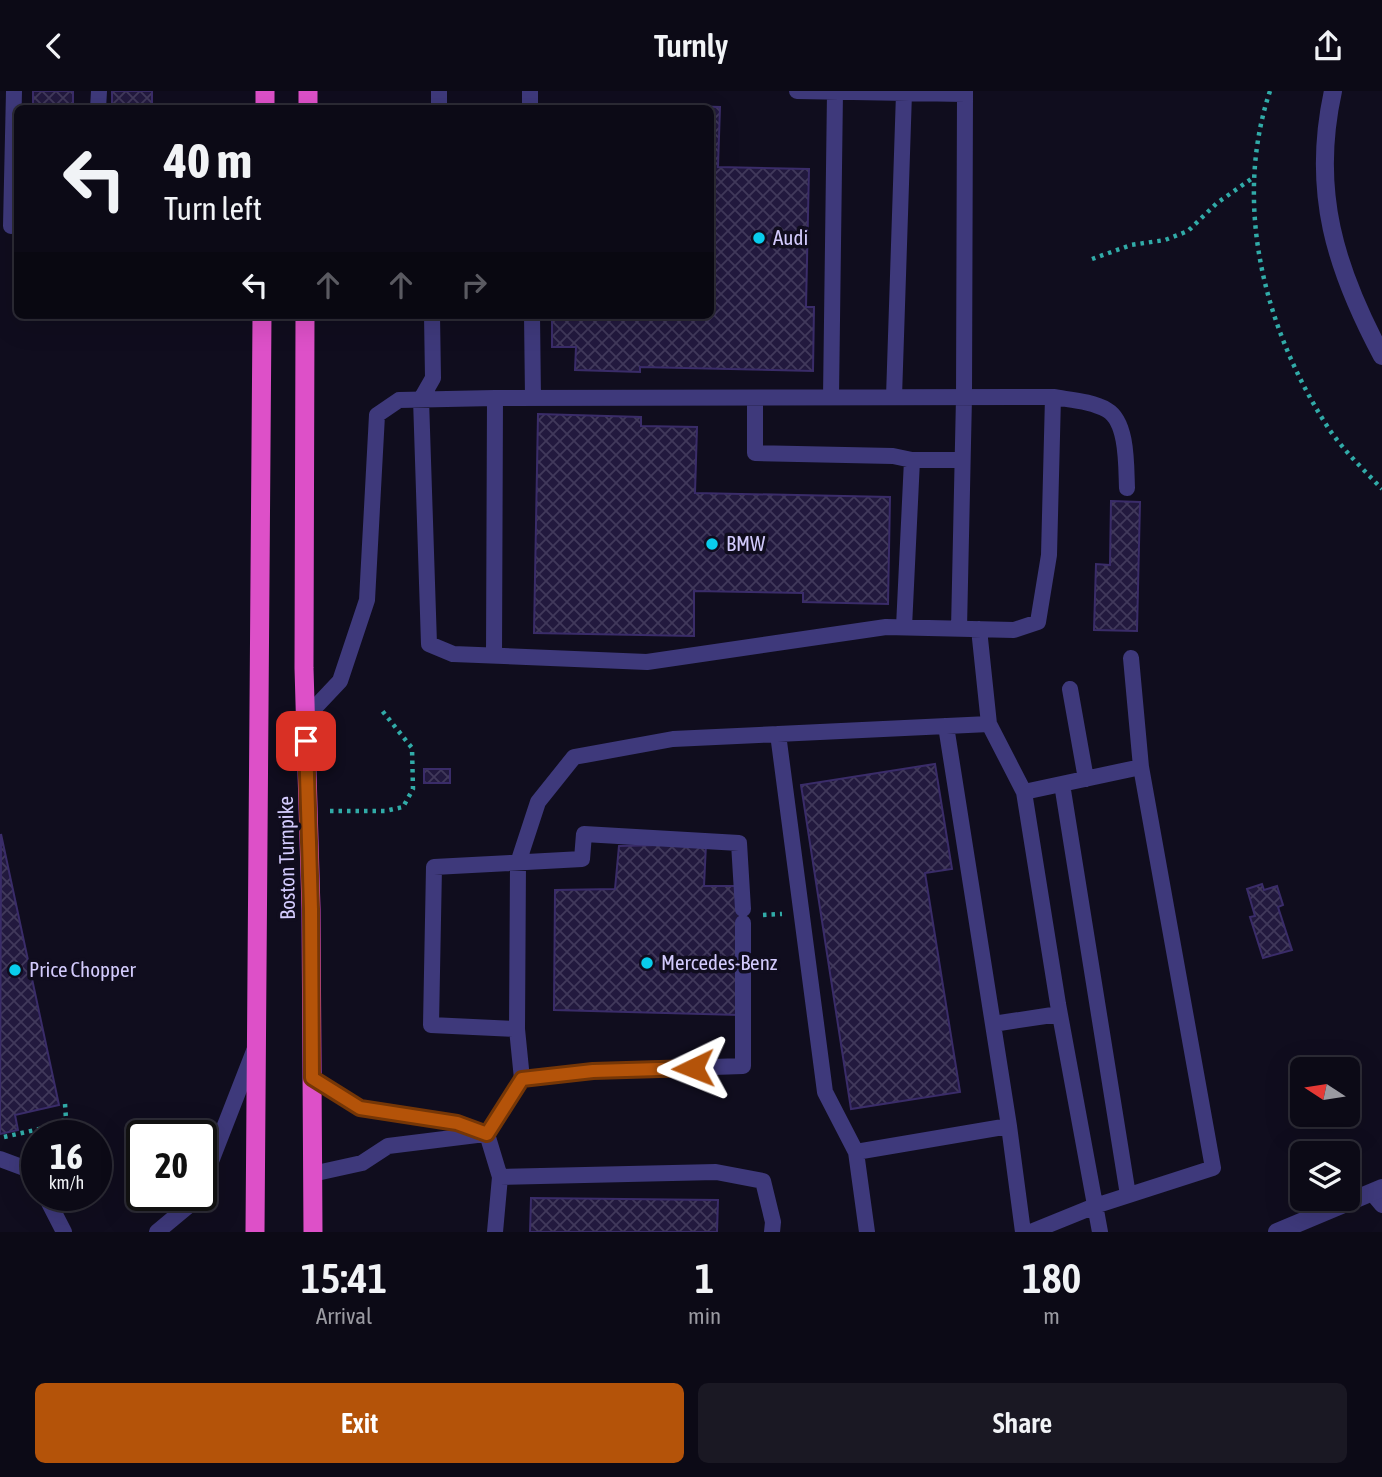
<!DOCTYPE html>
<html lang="en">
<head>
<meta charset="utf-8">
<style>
	:root { --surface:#0c0a16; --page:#1a1823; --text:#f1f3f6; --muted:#9a9aa1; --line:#2c2b35; --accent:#b45309 }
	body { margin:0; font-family:"Asap Condensed",sans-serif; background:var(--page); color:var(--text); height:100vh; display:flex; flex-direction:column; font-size:26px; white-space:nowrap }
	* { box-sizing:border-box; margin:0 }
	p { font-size:23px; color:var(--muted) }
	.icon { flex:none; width:38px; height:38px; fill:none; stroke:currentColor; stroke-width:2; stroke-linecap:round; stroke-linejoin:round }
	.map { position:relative; height:1141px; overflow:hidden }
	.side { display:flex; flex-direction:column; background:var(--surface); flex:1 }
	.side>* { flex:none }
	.guide { position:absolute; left:14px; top:14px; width:700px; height:214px; border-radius:10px; box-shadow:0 7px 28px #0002,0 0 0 2px var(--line); background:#0c0a16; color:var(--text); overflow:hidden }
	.needle { width:46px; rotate:282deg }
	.tools { position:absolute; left:1290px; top:966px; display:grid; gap:14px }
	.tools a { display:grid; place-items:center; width:70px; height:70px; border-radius:10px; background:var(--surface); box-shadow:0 7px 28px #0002,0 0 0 2px var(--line); font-size:35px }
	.speed { position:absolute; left:21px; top:1029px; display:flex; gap:14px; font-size:35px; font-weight:700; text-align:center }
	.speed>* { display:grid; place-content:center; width:91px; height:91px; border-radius:50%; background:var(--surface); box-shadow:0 7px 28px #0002,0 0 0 2px var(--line); line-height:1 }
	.speed small { font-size:18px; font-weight:400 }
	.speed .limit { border:4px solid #111; border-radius:10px; background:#fff; color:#111 }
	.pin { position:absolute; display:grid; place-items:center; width:60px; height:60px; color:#fff; margin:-30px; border-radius:14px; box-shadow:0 4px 10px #0006 }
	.me { position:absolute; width:77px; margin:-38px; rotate:268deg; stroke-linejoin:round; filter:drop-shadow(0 0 5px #0008) }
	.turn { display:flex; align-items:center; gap:24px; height:147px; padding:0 35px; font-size:32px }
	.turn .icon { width:91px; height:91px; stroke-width:2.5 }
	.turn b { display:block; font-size:49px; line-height:60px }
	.lanes { display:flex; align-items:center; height:66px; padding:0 35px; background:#0003; justify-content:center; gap:35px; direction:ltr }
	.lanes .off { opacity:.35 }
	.eta { display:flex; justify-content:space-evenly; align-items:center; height:119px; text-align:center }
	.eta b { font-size:42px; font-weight:600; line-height:49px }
	.primary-button { display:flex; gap:14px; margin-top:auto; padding:14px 35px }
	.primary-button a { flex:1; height:80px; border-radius:10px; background:var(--accent); color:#fff; font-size:28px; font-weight:600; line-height:80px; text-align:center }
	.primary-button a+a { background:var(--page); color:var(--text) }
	header { display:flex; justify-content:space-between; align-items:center; height:91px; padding:0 35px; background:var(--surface); font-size:32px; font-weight:600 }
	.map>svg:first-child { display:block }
	.building { fill:url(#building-cross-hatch); stroke:#3a2c69; stroke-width:2 }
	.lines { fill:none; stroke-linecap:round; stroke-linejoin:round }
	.path { stroke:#31aba8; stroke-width:4.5; stroke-dasharray:3.5 5; stroke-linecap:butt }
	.service { stroke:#3e397b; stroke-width:16 }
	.minor { stroke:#3e397b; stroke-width:18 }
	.tertiary { stroke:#3e397b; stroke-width:18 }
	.trunk { stroke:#dd50c8; stroke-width:19 }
	.route-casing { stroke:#753606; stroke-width:18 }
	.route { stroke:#b45309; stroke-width:12 }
	.poi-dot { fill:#09cdec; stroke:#100d1e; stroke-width:2.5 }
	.labels { text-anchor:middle; stroke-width:7; stroke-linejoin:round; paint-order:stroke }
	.poi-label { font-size:21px; fill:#d3cbfd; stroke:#100d1e; text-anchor:start }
	.street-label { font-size:21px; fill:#d3cbfd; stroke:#100d1e }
</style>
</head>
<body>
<header><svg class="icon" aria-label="back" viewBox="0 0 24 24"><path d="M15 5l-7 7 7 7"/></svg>Turnly<svg class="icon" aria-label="share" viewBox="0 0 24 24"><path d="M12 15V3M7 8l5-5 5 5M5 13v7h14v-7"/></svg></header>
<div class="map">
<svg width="1382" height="1141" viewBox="0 0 1382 1141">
	<defs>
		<pattern id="building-cross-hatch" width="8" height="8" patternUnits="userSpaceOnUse" patternTransform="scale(1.75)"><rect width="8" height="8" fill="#22193e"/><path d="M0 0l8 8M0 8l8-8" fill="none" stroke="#41395b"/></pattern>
	</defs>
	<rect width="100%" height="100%" fill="#100d1e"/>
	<path class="building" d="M33 0H73V18H33Z
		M112 0H152V18H112Z
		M654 14 720 16 718 76 809 78 806 216H814L813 280 640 276V281L575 279 576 256H552V224H710V18H654Z
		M538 323 641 326V335L697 336 695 402 890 406 888 513 803 511V502L694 500V545L534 542Z
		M1111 410 1140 411 1137 540 1094 539 1096 473 1110 474Z
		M935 673 952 778 925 782 960 1001 851 1018 801 694Z
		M424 678H450V692H424Z
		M1 743 59 1014 15 1024 18 1039 0 1043Z
		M706 753 704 795H742L739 924 554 919 555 799 615 798 619 755Z
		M1262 793 1264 799 1277 795 1283 814 1278 816 1292 859 1263 867 1250 826 1255 825 1247 798Z
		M531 1107 718 1109 717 1141H530Z"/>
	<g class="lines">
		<path class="path" d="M1270 0C1232 114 1265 240 1329 338 1344 360 1364 379 1382 398
			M1092 168 1131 154 1165 149 1188 140 1217 112 1254 86
			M330 720H385L403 716 413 698 412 657 380 617
			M763 824 782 823
			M4 1046 53 1035 66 1028 65 1013"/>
		<path class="service" d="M530 0V18
			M797 0 965 3V0
			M98 18 99 0
			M439 18V0
			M11 135 14 0
			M532 224 533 307
			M831 306 835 1
			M894 306 904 2
			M1053 306C1070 309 1092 310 1107 319 1128 331 1126 376 1127 397
			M755 307V362L893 365 912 369 904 536
			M912 369H962
			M959 538 964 306 965 3
			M494 565 495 307
			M1131 567 1141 676
			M1070 598 1086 688
			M306 626 340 590 367 509 377 324 399 309 495 307 1053 306 1049 464 1038 531 1014 539 886 536 647 571 453 563 429 553 421 308 433 287 432 224
			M989 633 1024 701 1058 913 1100 1141
			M778 643 825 1001 856 1061
			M1062 693 1128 1104
			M1024 701 1141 676 1213 1077 1095 1115 1031 1141
			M993 933 1059 923
			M517 938 518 772 538 711 574 666 673 648 989 633 979 538
			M312 987 360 1017 457 1032 487 1043
			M522 988 517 938 431 934 434 776 582 768 584 743 739 752 743 818
			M1009 1035 1023 1141
			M0 1068 35 1081 37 1085
			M312 1083 362 1072 388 1055 485 1043
			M500 1086 716 1081 763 1090 773 1131 772 1141
			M201 1096 254 960
			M1372 1102 1382 1114
			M45 1104 64 1141
			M157 1141 193 1111 197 1104
			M495 1141 500 1086 487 1043 522 988 593 980 743 975V832
			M867 1141 856 1061 1009 1035 946 635"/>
		<path class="minor" d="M1333 0C1311 100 1335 177 1382 265"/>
		<path class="tertiary" d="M1277 1141 1382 1097"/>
		<path class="trunk" d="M265 18V0
			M308 18V0
			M305 224 304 577 311 818 313 1141
			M255 1141 262 224"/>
	</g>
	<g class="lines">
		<defs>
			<path id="route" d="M306 650 311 818 312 987 360 1017 457 1032 487 1043 522 988 593 980 693 977"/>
		</defs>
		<use href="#route" class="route-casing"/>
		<use href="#route" class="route"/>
	</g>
	<g class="poi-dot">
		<circle cx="759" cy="147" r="7"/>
		<circle cx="712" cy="453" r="7"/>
		<circle cx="647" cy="872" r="7"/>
		<circle cx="15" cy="879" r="7"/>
	</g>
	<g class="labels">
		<g class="poi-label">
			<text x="773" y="154">Audi</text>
			<text x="726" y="460">BMW</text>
			<text x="661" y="879">Mercedes-Benz</text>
			<text x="29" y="886">Price Chopper</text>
		</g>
		<g class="street-label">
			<text transform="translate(287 767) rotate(-91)" y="7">Boston Turnpike</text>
		</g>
	</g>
</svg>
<div class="tools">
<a><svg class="needle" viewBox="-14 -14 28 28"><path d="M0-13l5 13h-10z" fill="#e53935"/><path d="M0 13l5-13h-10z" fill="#9a9aa1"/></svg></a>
<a><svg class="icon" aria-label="layers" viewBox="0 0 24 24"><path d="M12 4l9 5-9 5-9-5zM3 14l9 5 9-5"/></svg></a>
</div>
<div class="speed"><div>16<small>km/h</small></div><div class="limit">20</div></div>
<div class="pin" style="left:306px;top:650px;background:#d93025"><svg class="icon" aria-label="arrive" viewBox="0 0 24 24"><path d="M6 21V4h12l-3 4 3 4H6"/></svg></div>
<svg class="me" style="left:693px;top:977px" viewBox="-20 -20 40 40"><path d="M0-17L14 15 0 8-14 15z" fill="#b45309" stroke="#fff" stroke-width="4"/></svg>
<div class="guide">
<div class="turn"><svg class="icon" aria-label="left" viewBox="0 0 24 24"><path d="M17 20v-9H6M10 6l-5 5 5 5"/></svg><div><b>40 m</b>Turn left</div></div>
<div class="lanes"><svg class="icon" aria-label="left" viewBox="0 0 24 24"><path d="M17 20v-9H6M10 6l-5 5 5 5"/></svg><svg class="icon off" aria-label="ahead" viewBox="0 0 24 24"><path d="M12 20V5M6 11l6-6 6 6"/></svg><svg class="icon off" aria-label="ahead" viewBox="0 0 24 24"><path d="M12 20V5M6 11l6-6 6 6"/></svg><svg class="icon off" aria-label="right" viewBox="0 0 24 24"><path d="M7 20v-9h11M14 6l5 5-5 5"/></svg></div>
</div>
</div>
<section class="side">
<div class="eta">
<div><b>15:41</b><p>Arrival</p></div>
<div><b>1</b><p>min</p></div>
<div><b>180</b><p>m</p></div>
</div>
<div class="primary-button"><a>Exit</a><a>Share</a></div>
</section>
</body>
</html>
